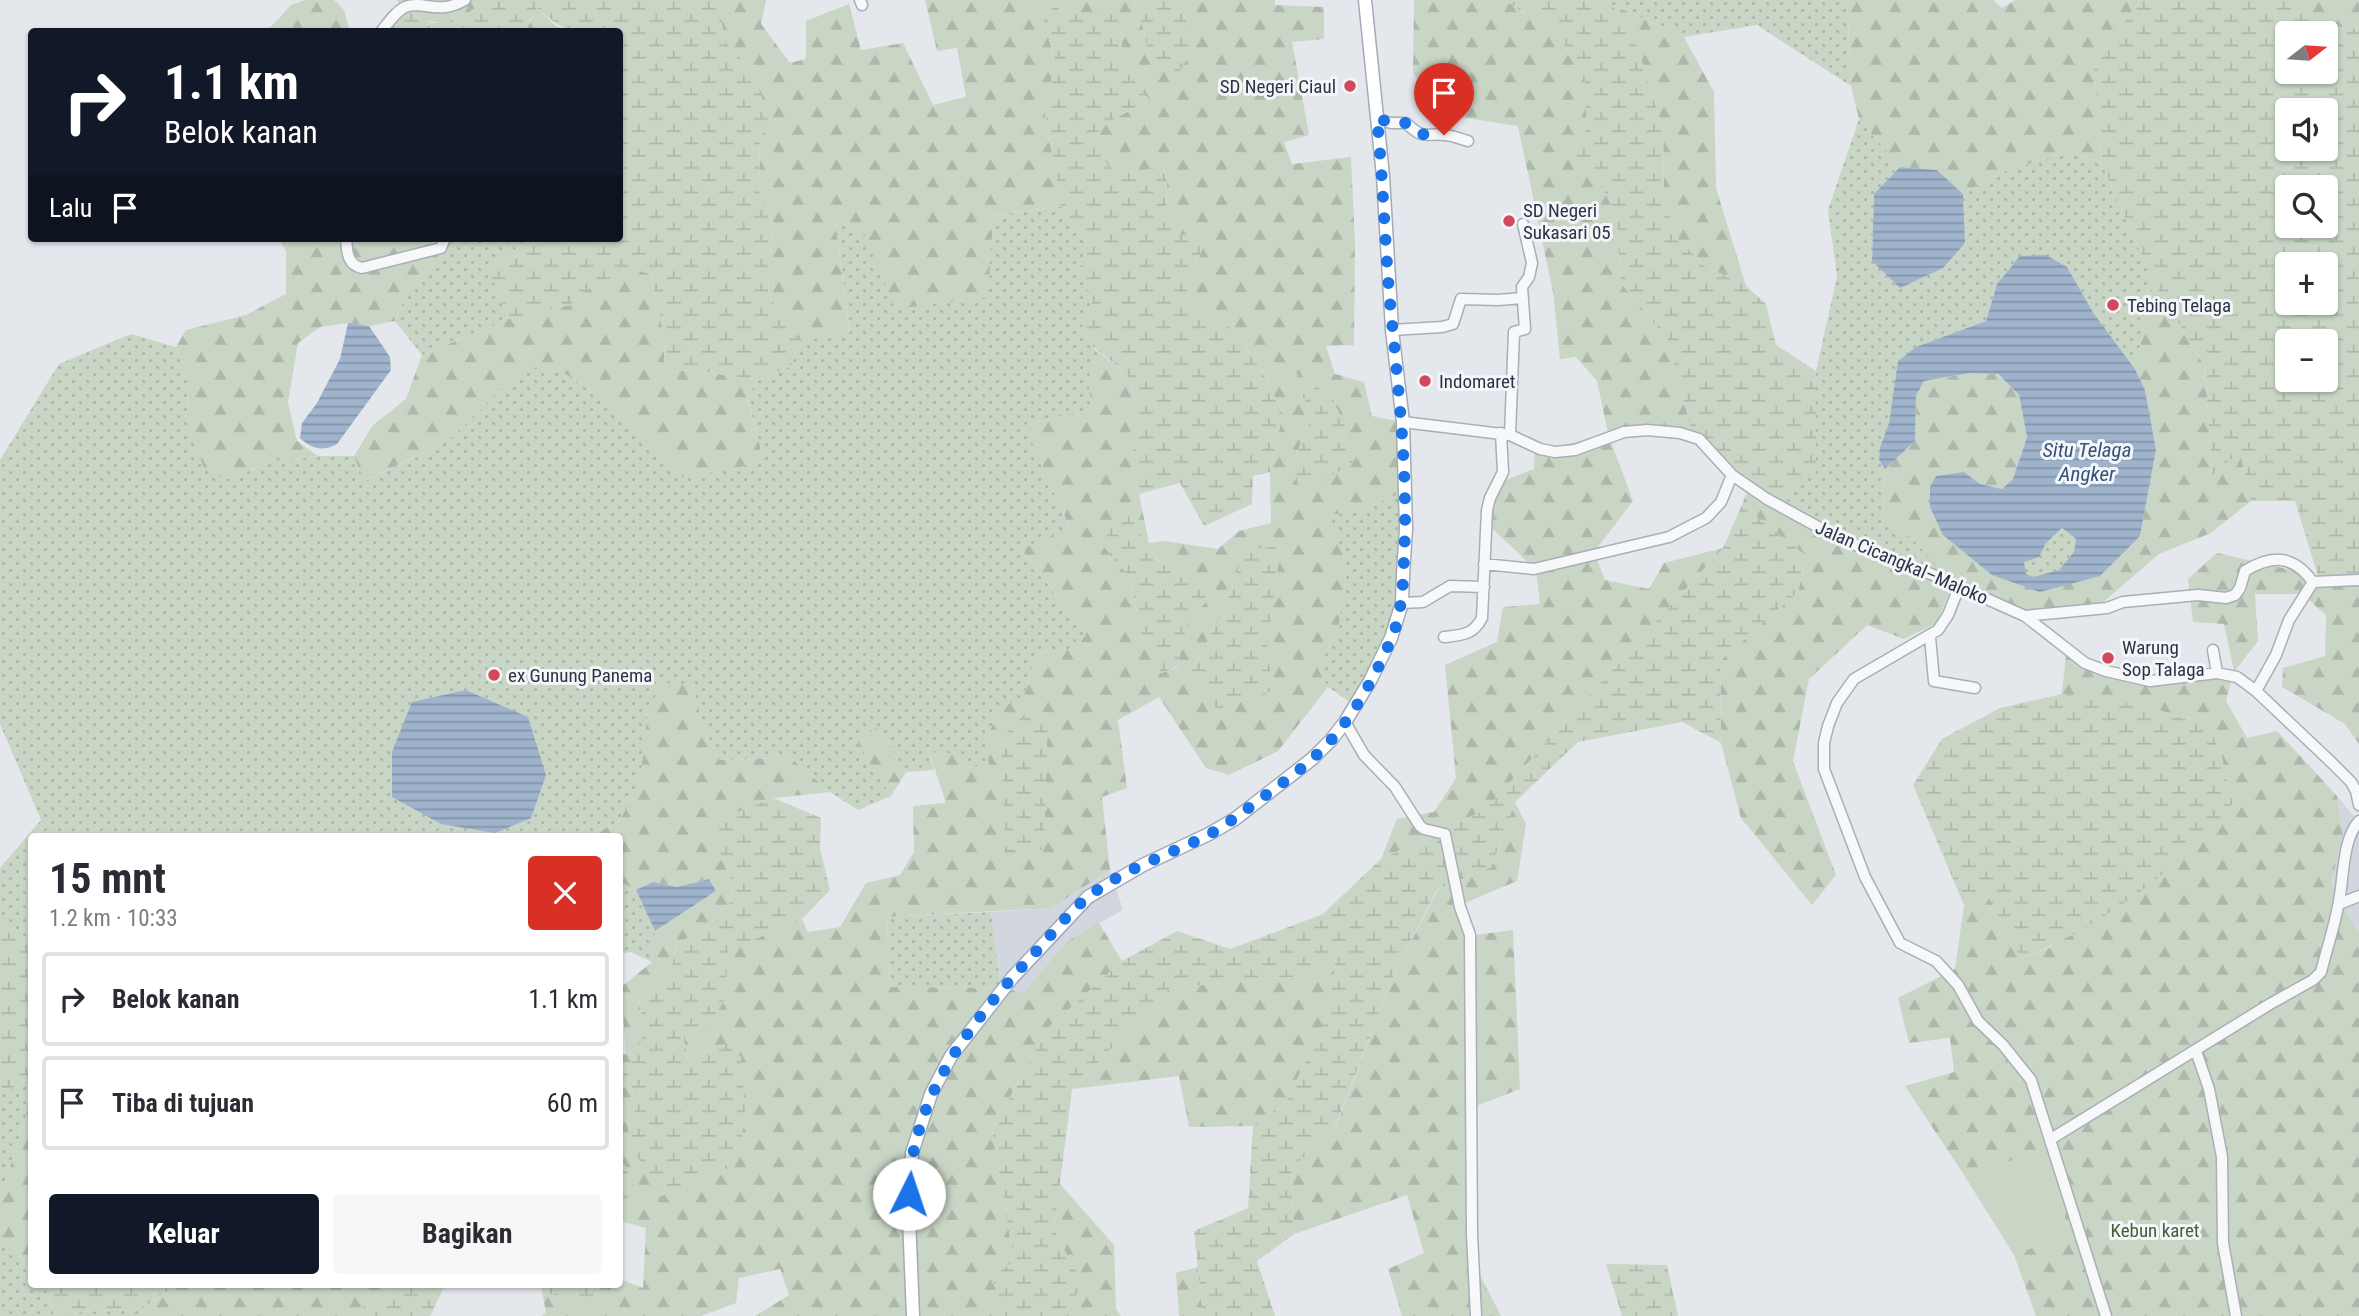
<!DOCTYPE html>
<html lang="id">
<head>
<meta charset="utf-8">
<style>
	:root { --surface:#fff; --page:#f7f7f7; --text:#2b2b33; --muted:#7c7c81; --line:#e1e1e2; --accent:#111827 }
	body { margin:0; font-family:"Roboto Condensed",sans-serif; background:var(--page); color:var(--text); height:100vh; display:flex; flex-direction:column; font-size:26px; white-space:nowrap }
	* { box-sizing:border-box; margin:0 }
	p { font-size:23px; color:var(--muted) }
	.icon { flex:none; width:38px; height:38px; fill:none; stroke:currentColor; stroke-width:2; stroke-linecap:round; stroke-linejoin:round }
	.map { position:relative; flex:1; overflow:hidden }
	.panel { position:absolute; left:28px; top:833px; width:595px; height:455px; display:flex; flex-direction:column; background:var(--surface); border-radius:7px; box-shadow:0 2px 5px #0004 }
	.panel>* { flex:none }
	.top-card { position:absolute; left:28px; top:28px; width:595px; height:214px; border-radius:7px; box-shadow:0 2px 5px #0004; background:#111827; color:#fff; overflow:hidden }
	.needle { width:46px; rotate:73deg }
	.buttons { position:absolute; left:2275px; top:21px; display:grid; gap:14px }
	.buttons a { display:grid; place-items:center; width:63px; height:63px; border-radius:7px; background:var(--surface); box-shadow:0 2px 5px #0004; font-size:35px }
	.pin { position:absolute; display:grid; place-items:center; width:60px; height:60px; color:#fff; margin:-72px -30px; border-radius:50% 50% 50% 0; rotate:-45deg; box-shadow:0 0 7px #0007 }
	.pin .icon { rotate:45deg }
	.me { position:absolute; width:77px; margin:-38px; rotate:4deg; stroke-linejoin:round; filter:drop-shadow(0 0 5px #0008) }
	.turn { display:flex; align-items:center; gap:24px; height:147px; padding:0 21px; font-size:32px }
	.turn .icon { width:91px; height:91px; stroke-width:2.5 }
	.turn b { display:block; font-size:49px; line-height:60px }
	.then { display:flex; align-items:center; height:66px; padding:0 21px; background:#0003; gap:14px; font-size:26px }
	.round { display:grid; place-items:center; flex:none; width:74px; height:74px; border-radius:7px; background:var(--page) }
	.headline { display:flex; align-items:center; justify-content:space-between; height:119px; padding:0 21px }
	h1 { font-size:42px; font-weight:700; line-height:52px }
	.button { display:flex; gap:14px; margin-top:auto; padding:14px 21px }
	.button a { flex:1; height:80px; border-radius:7px; background:var(--accent); color:#fff; font-size:28px; font-weight:700; line-height:80px; text-align:center }
	.button a+a { background:var(--page); color:var(--text) }
	ul { padding:0; list-style:none }
	li { display:flex; align-items:center; gap:21px; height:94px; margin:0 14px 10px; padding:0 7px; border:4px solid var(--line); border-radius:7px }
	li div { flex:1 }
	li b { display:block; font-size:26px }
	li em { font-style:normal }
	.map>svg:first-child { display:block }
	.built { fill:#d2d6de }
	.grass { fill:url(#grass-dots) }
	.forest { fill:url(#forest-firs); fill-rule:evenodd }
	.wetland { fill:url(#wetland-marsh); fill-rule:evenodd }
	.garden { fill:#c9d6c5 }
	.water { fill:url(#water-rules); fill-rule:evenodd }
	.lines { fill:none; stroke-linecap:round; stroke-linejoin:round }
	.minor-casing { stroke:#a9aeb7; stroke-width:13 }
	.major-casing { stroke:#a3abb8; stroke-width:15 }
	.minor { stroke:#f7f8fa; stroke-width:10 }
	.major { stroke:#fff; stroke-width:12 }
	.route { stroke:#1a73e8; stroke-width:12; stroke-dasharray:0 21.6 }
	.poi-dot { fill:#d1495b; stroke:#f4f6f9; stroke-width:2.5 }
	.labels { text-anchor:middle; stroke-width:6; stroke-linejoin:round; paint-order:stroke }
	.poi-label { font-size:19px; fill:#2b3445; stroke:#f4f6f9; text-anchor:start }
	.street-label { font-size:19px; fill:#2b3445; stroke:#f4f6f9 }
	.park-label { font-size:19px; fill:#3f6138; stroke:#f4f6f9 }
	.water-label { font-size:21px; font-style:italic; fill:#34527a; stroke:#f4f6f9 }
</style>
</head>
<body>
<div class="map">
<svg width="2359" height="1316" viewBox="0 0 2359 1316">
	<defs>
		<pattern id="grass-dots" width="8" height="8" patternUnits="userSpaceOnUse" patternTransform="scale(1.75)"><rect width="8" height="8" fill="#c9d6c5"/><path d="M2 2h.1M6 6h.1" fill="none" stroke="#adb8ab" stroke-width="1.8" stroke-linecap="round"/></pattern>
		<pattern id="forest-firs" width="22" height="20" patternUnits="userSpaceOnUse" patternTransform="scale(1.75)"><rect width="22" height="20" fill="#c9d6c5"/><path d="M5 1l3.5 6h-7zM16 11l3.5 6h-7z" fill="#adb8ab"/></pattern>
		<pattern id="wetland-marsh" width="20" height="14" patternUnits="userSpaceOnUse" patternTransform="scale(1.75)"><rect width="20" height="14" fill="#c9d6c5"/><path d="M1 5h8M5 5V1M11 12h8M15 12V8" fill="none" stroke="#adb8ab"/></pattern>
		<pattern id="water-rules" width="6" height="5" patternUnits="userSpaceOnUse" patternTransform="scale(1.75)"><rect width="6" height="5" fill="#9fb4cc"/><path d="M0 2.5h6" fill="none" stroke="#8293a7"/></pattern>
	</defs>
	<rect width="100%" height="100%" fill="#e4e7ec"/>
	<path class="built" d="M2337 796 2359 822V934L2331 884 2343 834Z
		M1110 870 1123 910 1067 941 1023 993 1001 988 991 912 1051 908Z"/>
	<path class="grass" d="M1609 0H1847L1851 86 1757 25 1684 37 1611 4Z
		M1859 119 1900 167 1874 194 1872 260 1900 288 1965 244 1963 194 2000 173 2069 151 2102 164 2154 283 2135 369 2094 314 2067 267 1997 284 1986 321 1916 347 1898 361 1889 423 1880 447 1879 460 1885 469 1883 516 1918 544 1952 584 1778 498 1816 472V371L1837 276 1828 210Z
		M1061 206 1089 246 1079 268 1093 301C1082 325 1077 333 1098 352L1088 380 1092 409 1025 425 1070 529 1021 549 1086 634 1076 648 1037 653 1024 695 986 742 989 765 967 768 929 752 934 770 906 772 876 728 858 742 891 796 858 810 830 792 791 758 720 760 706 736 692 684 648 708C644 743 646 791 620 819 614 826 604 830 596 834L597 836H32L31 943 16 936 0 921V868L41 820 0 724V460L59 364 131 334 176 347 188 376 187 425 228 479 274 461 318 456H354L365 481 448 441 510 380 534 367 562 372 609 402 684 477 764 462 747 396 758 381 791 366 799 341 850 332 835 221 867 235Z
		M435 238H532L489 268 509 319 422 355 395 321 409 287 442 256Z
		M1401 493 1399 604 1380 658 1353 704 1328 687 1318 669 1339 625 1347 567 1329 515 1358 511Z
		M2062 528 2076 539 2074 552 2059 570 2033 577 2025 574 2023 562 2038 557 2046 543Z
		M620 882 636 890 655 931 652 962 631 952 620 954Z
		M991 912 1001 988 890 987 887 917Z
		M31 1077V1100L0 1199V1095Z
		M0 1232 25 1262H31L32 1284 45 1285 54 1314 143 1308 147 1316H0Z"/>
	<path class="forest" d="M305 0H334L344 10 350 31H267L291 5Z
		M397 0H485C477 6 467 17 458 21 440 28 406 17 397 0Z
		M729 0H766L761 24 790 63 806 59V21L849 4 861 50 903 43 933 105 966 97 957 48 937 51 925 0H1032L1042 15 1055 61 1045 112 1061 206 993 216 988 297 895 309 867 236 835 222 850 333 799 341 768 294 772 224 759 191 760 138 752 70 726 43 720 19Z
		M1052 0H1132L1142 24 1151 62 1192 51 1182 0H1275V5L1324 7V39L1292 42 1309 135 1284 142 1292 164 1351 157 1355 243 1354 345 1326 346 1335 374 1364 382 1372 416 1402 422 1401 493 1358 511 1330 515 1347 567 1339 625 1318 669 1328 687 1278 751 1229 775 1206 768 1159 697 1118 720 1127 788 1102 797 1110 870 1051 908 887 917 890 987 1001 988 1023 993 1067 941 1099 923 1122 961 1047 1029 992 1131 1014 1261 992 1277 1004 1316H755L789 1295 780 1269 739 1278 736 1303 701 1316H542L546 1312 542 1292 573 1299 581 1311 594 1314 596 1294 588 1285 620 1284V1279L643 1288 646 1228 620 1221V1206L633 1202 631 1175 620 1159V1081L632 1088 635 1117 726 1044 688 1059 682 1034 725 999 728 950 802 919 808 932 840 927 866 883 900 875 914 852 913 806 946 803 929 752 954 753 967 768 989 765 986 742 998 711 1024 695 1037 653 1076 648 1086 634 1021 549 1070 528 1024 425 1092 409 1088 380 1098 352 1127 374 1143 426 1131 455 1149 543 1165 541 1218 549 1239 531 1271 523 1270 472 1283 413 1263 373 1234 329 1193 311 1186 285 1203 248 1177 234 1166 211 1167 180 1162 164 1142 171H1112L1093 146 1100 127 1136 107 1121 64 1122 21 1094 13H1062ZM1287 368 1353 464 1294 460 1313 415ZM1130 514 1142 538 1149 543 1156 560 1197 575 1177 668 1161 673 1142 639 1130 578ZM1280 545 1267 651 1274 690 1190 674 1225 608 1244 551Z
		M1414 0H1505L1526 14 1545 11 1586 84V137L1594 174 1616 213 1621 283 1668 340 1693 435 1632 425 1608 434 1633 501 1594 552 1605 580 1649 589 1664 563 1723 548 1485 810 1381 859 1397 819 1434 812 1456 778 1445 665 1497 642 1503 607 1540 604 1536 570 1491 527 1490 486 1534 469 1535 444 1558 447 1608 433 1597 381 1576 357 1560 359 1553 292 1518 126 1440 114 1413 73Z
		M1847 0H1993L2002 8 2015 0H2140L2094 67 2102 164 2069 151 2000 173 1963 194 1937 170 1900 167 1859 119 1851 86Z
		M2290 0H2359V29L2331 26Z
		M1611 4 1684 37 1714 92 1716 188 1746 286 1705 266 1676 237 1664 198 1663 129 1638 49Z
		M537 8 556 26 569 31 525 32Z
		M278 238H435L442 256 409 287 395 321 369 326 348 323 320 327 298 343 288 402 297 441 318 456 274 461 228 479 205 470 187 425 188 376 176 347 186 330 246 315 286 294V251Z
		M631 268 650 274 665 339 664 369 708 372 758 381 747 397 764 462 684 478 609 402 562 372 534 367 510 380 448 441 364 481 354 456 373 425 406 399 422 355 509 319 570 305 584 291Z
		M2154 283 2205 367 2212 475 2240 451 2251 501 2211 533 2159 554 2101 604 2026 614 1952 585 1937 623 1904 639 1867 625 1809 679 1793 761 1836 875 1812 905 1741 818 1721 743 1720 661 1798 592 1806 556 1742 505 1750 484 1950 583 1918 544 1883 516 1885 469 1915 441 1916 396 1924 381 1970 373 1997 374 2019 395 2027 437 2013 479 2002 489 1980 484 1964 472 1936 476 2040 592 2140 536 2156 450 2145 390 2135 369Z
		M2217 553 2318 576H2359V744L2345 724 2282 687 2283 668 2325 656 2326 615 2302 594H2255L2258 641 2234 672 2226 701 2247 738 2277 731 2337 796 2343 834 2331 884 2359 934V1316H2036L2014 1255 2069 1233 2048 1154 2013 1160 1964 1175 1905 1086 1954 1072 1950 1038 1909 1043 1898 998 1955 969 1964 905 1987 894 2022 959 2050 947 2233 803 2221 755 2205 716 2183 719 2154 708 2062 694 2066 654 2150 681 2234 671 2224 624 2193 622 2188 579Z
		M664 683 692 684 706 736 720 760 791 758 830 792 773 798 708 824 733 885 732 900 703 931 677 943 670 976 638 993 644 1034 631 1065 620 1064V1055L626 1054 621 987 652 962 655 931 716 891 709 879 677 887 653 882 636 890 620 882V836H597L596 834 620 820 634 795 642 765 648 708Z
		M876 728 906 772 891 796 857 742Z
		M1515 802 1526 824 1517 881 1460 905 1468 936 1513 930 1520 1089 1468 1109 1469 1254 1501 1316H1402L1388 1269 1424 1253 1407 1195 1294 1234 1291 1170 1336 1126 1395 972 1438 890 1491 867Z
		M1336 956 1328 1016 1286 1102 1253 1126 1189 1127 1179 1076 1072 1089 1170 988 1303 976Z
		M31 1100 32 1262H25L0 1232V1199Z
		M1060 1184 1114 1245 1116 1309 1121 1316H1062L1082 1285 1054 1231Z
		M1198 1267 1203 1316H1179L1176 1273Z
		M330 1284 336 1287 397 1285 350 1316H147L143 1308 176 1285Z"/>
	<path class="wetland" d="M485 0H729L721 19 726 43 752 70 771 123 760 138 759 191 772 224 768 294 799 341 791 366 758 381 708 372 664 369 665 339 650 274 631 268 584 291 570 305 509 319 488 268 532 238H620V32C578 31 570 38 537 8L525 31 388 32 400 6 432 23 458 21Z
		M1032 0H1052L1062 13H1094L1109 3 1122 21 1121 64 1153 104 1136 107 1100 127 1094 143 1112 171H1142L1162 164 1167 181 1166 211 1177 234 1196 236 1203 248 1186 285 1193 310 1234 329 1263 373 1283 413 1270 472 1253 476 1252 504 1204 526 1180 483 1139 494 1131 455 1143 426 1127 374 1086 341 1082 324 1093 301 1079 268 1089 246 1061 206 1045 112 1055 60 1042 15Z
		M1132 0H1182L1192 51 1175 79 1151 62 1142 24Z
		M1505 0H1609L1638 49 1663 129 1664 198 1676 237 1705 266 1746 286 1766 304 1776 345 1816 371V473L1778 498 1750 484 1693 435 1668 340 1621 283 1616 213 1594 174 1577 165 1573 149 1586 137V84L1545 12 1526 14Z
		M2140 0H2290L2331 26 2359 29V576H2318L2295 501H2251L2240 452 2212 475 2205 367 2154 283 2102 164 2094 67ZM2287 33H2326V72H2287ZM2287 110H2326V149H2287ZM2287 187H2326V226H2287ZM2287 264H2326V303H2287ZM2287 341H2326V380H2287Z
		M1286 366 1333 399 1353 444V464L1299 492 1294 460 1313 415Z
		M1742 505 1806 556 1798 592 1720 661 1721 743 1682 722 1578 742 1515 802 1491 867 1437 890 1395 972 1335 1127 1291 1170 1294 1234 1257 1261 1275 1316H1203L1194 1231 1248 1208 1253 1126 1286 1102 1328 1016 1336 957 1303 976 1170 988 1072 1089 1054 1230 1083 1285 1062 1316H1004L992 1277 1014 1261 992 1131 1047 1029 1122 961 1177 931 1230 949 1323 914 1381 859 1485 810 1723 548Z
		M1130 514 1142 538 1149 543 1156 560 1197 575 1207 601 1187 624 1177 667 1161 673 1142 639 1130 578 1104 547 1110 525Z
		M1281 545 1267 651 1274 690 1218 711 1190 674 1225 608 1244 551Z
		M2062 694 2154 708 2183 719 2205 716 2221 755 2233 803C2180 869 2101 927 2021 959L1987 894 1964 905 1913 785 1942 739 2000 708Z
		M1030 709 1048 713 1044 850H1005L1001 738Z
		M773 798 821 818 820 848 830 890 802 919 728 951 725 999 709 1026 683 1034 688 1059 726 1044 741 1057 746 1124 731 1167 660 1197 633 1149 627 1125 635 1117 632 1088 620 1081V1064H631L644 1034 638 993 670 976 677 943 703 931 732 900 733 885 708 824Z
		M0 921 16 936 32 943 31 1077 0 1095Z
		M620 1159 632 1175 633 1203 620 1206Z
		M1606 1264 1667 1265 1678 1316H1622Z
		M45 1284H176V1285L143 1308 54 1314Z
		M397 1285H445L430 1316H350Z
		M541 1285H588L596 1293 595 1314 581 1311 573 1299 542 1292Z"/>
	<path class="garden" d="M2048 1153 2069 1233 2014 1255 1964 1175 2013 1160Z"/>
	<path class="water" d="M1900 167 1937 170 1963 194 1965 243 1943 268 1900 288 1872 261 1874 194Z
		M2046 255 2067 267 2094 314 2135 369 2145 390 2156 450 2140 536 2100 576 2040 592 1992 575 1943 535 1930 507V487L1936 476 1964 472 1980 484 2002 489 2013 479 2027 437 2019 395 1998 374 1970 373 1924 381 1916 396 1915 441 1885 469 1879 460 1880 447 1889 423 1898 361 1916 347 1986 321 1997 284 2020 256ZM2062 528 2076 539 2074 552 2059 570 2033 577 2026 574 2024 562 2039 557 2046 543Z
		M348 323 369 326 390 357 391 370 337 444C322 452 312 449 300 438L302 423 317 403 340 359Z
		M466 690 528 717 546 775 531 818 495 833 441 824 392 797V752L412 702Z
		M709 879 716 891 655 931 636 890 653 882 677 887Z"/>
	<g class="lines">
		<defs>
			<path id="minor" d="M860 0 862 5
				M381 32C388 23 395 12 405 7 426 0 437 16 465 0
				M1377 119 1391 123H1406C1424 140 1423 133 1444 135 1452 135 1460 139 1468 141
				M346 238C347 251 347 265 362 268L441 248 445 238
				M1392 330 1442 327 1453 324 1461 299 1498 300 1523 298
				M1403 422 1510 435 1540 449 1555 452 1575 450 1624 432 1647 430 1680 433 1699 439 1732 475 1767 499 1840 539 1931 574 2025 616 2085 663 2106 671 2150 681 2217 673 2237 677 2256 691 2331 762 2351 782 2356 791 2359 805
				M1510 435 1514 332 1525 329 1522 287 1529 277 1532 263 1523 224
				M1484 564 1534 569 1669 537 1706 518 1721 502 1732 475
				M1959 587 1948 615 1938 630 1854 679 1837 703 1828 726 1824 743V769L1865 877 1900 943 1936 961 1958 985 1978 1021 2003 1045 2031 1080 2106 1316
				M1402 603 1423 602 1450 586 1484 587
				M2025 616 2107 608 2123 602 2198 595 2226 598 2235 595 2240 588 2245 571C2272 554 2293 555 2313 582L2359 580
				M1444 637C1463 635 1473 635 1482 618L1487 510 1490 498 1503 472 1501 433
				M1930 637 1934 681 1975 688
				M2213 650 2217 673
				M2256 691 2276 655 2289 620 2313 582
				M1345 722 1364 755 1395 787 1420 826 1424 829 1445 834 1460 907 1470 935 1472 1234 1476 1316
				M2339 904 2359 896
				M2196 1051 2209 1089 2222 1157 2223 1243 2236 1316
				M2051 1139 2270 1004 2313 980 2321 972C2327 948 2335 925 2339 901 2344 877 2342 840 2359 821"/>
			<path id="major" d="M913 1316 909 1217 912 1153 931 1094 951 1056 1012 978 1088 897 1143 865 1209 834 1235 819 1312 759 1331 740 1345 722 1370 681 1391 638 1402 603 1403 575 1406 529 1403 422 1392 330 1383 176 1365 0"/>
		</defs>
		<use href="#minor" class="minor-casing"/>
		<use href="#major" class="major-casing"/>
		<use href="#minor" class="minor"/>
		<use href="#major" class="major"/>
	</g>
	<g class="lines">
		<path class="route" d="M909 1194C911 1099 968 1026 1030 958 1049 938 1066 915 1088 897 1123 869 1169 855 1208 835 1228 824 1244 811 1262 798 1286 780 1311 763 1331 740 1356 712 1376 674 1391 640 1402 614 1403 586 1404 558 1408 481 1400 407 1393 332 1385 261 1384 189 1377 118L1391 123H1406C1419 135 1427 137 1444 135"/>
	</g>
	<g class="poi-dot">
		<circle cx="1350" cy="86" r="7"/>
		<circle cx="1509" cy="221" r="7"/>
		<circle cx="2113" cy="305" r="7"/>
		<circle cx="1425" cy="381" r="7"/>
		<circle cx="2108" cy="658" r="7"/>
		<circle cx="494" cy="675" r="7"/>
	</g>
	<g class="labels">
		<g class="poi-label">
			<text x="1336" y="93" text-anchor="end">SD Negeri Ciaul</text>
			<text x="1523" y="217">SD Negeri<tspan x="1523" dy="22">Sukasari 05</tspan></text>
			<text x="2127" y="312">Tebing Telaga</text>
			<text x="1439" y="388">Indomaret</text>
			<text x="2122" y="654">Warung<tspan x="2122" dy="22">Sop Talaga</tspan></text>
			<text x="508" y="682">ex Gunung Panema</text>
		</g>
		<g class="street-label">
			<text transform="translate(1902 562) rotate(23)" y="7">Jalan Cicangkal–Maloko</text>
		</g>
		<g class="park-label">
			<text x="2155" y="1237">Kebun karet</text>
		</g>
		<g class="water-label">
			<text x="2087" y="457">Situ Telaga<tspan x="2087" dy="24">Angker</tspan></text>
		</g>
	</g>
</svg>
<div class="buttons">
<a><svg class="needle" viewBox="-14 -14 28 28"><path d="M0-13l5 13h-10z" fill="#e53935"/><path d="M0 13l5-13h-10z" fill="#7c7c81"/></svg></a>
<a><svg class="icon" aria-label="sound" viewBox="0 0 24 24"><path d="M4 9h4l5-4v14l-5-4H4zM17 9q2 3 0 6"/></svg></a>
<a><svg class="icon" aria-label="search" viewBox="0 0 24 24"><circle cx="10" cy="10" r="6"/><path d="M15 15l6 6"/></svg></a>
<a>+</a>
<a>−</a>
</div>
<div class="pin" style="left:1444px;top:135px;background:#d93025"><svg class="icon" aria-label="arrive" viewBox="0 0 24 24"><path d="M6 21V4h12l-3 4 3 4H6"/></svg></div>
<svg class="me" style="left:909px;top:1194px" viewBox="-20 -20 40 40"><circle r="19" fill="#fff"/><path d="M0-13L10 11 0 6-10 11z" fill="#1a73e8"/></svg>
<div class="top-card">
<div class="turn"><svg class="icon" aria-label="right" viewBox="0 0 24 24"><path d="M7 20v-9h11M14 6l5 5-5 5"/></svg><div><b>1.1 km</b>Belok kanan</div></div>
<div class="then">Lalu<svg class="icon" aria-label="arrive" viewBox="0 0 24 24"><path d="M6 21V4h12l-3 4 3 4H6"/></svg></div>
</div>
<section class="panel">
<div class="headline"><div><h1>15 mnt</h1><p>1.2 km · 10:33</p></div><a class="round" style="background:#d93025;color:#fff"><svg class="icon" aria-label="close" viewBox="0 0 24 24"><path d="M6 6l12 12M18 6L6 18"/></svg></a></div>
<ul>
<li><svg class="icon" aria-label="right" viewBox="0 0 24 24"><path d="M7 20v-9h11M14 6l5 5-5 5"/></svg><div><b>Belok kanan</b></div><em>1.1 km</em></li>
<li><svg class="icon" aria-label="arrive" viewBox="0 0 24 24"><path d="M6 21V4h12l-3 4 3 4H6"/></svg><div><b>Tiba di tujuan</b></div><em>60 m</em></li>
</ul>
<div class="button"><a>Keluar</a><a>Bagikan</a></div>
</section>
</div>
</body>
</html>
